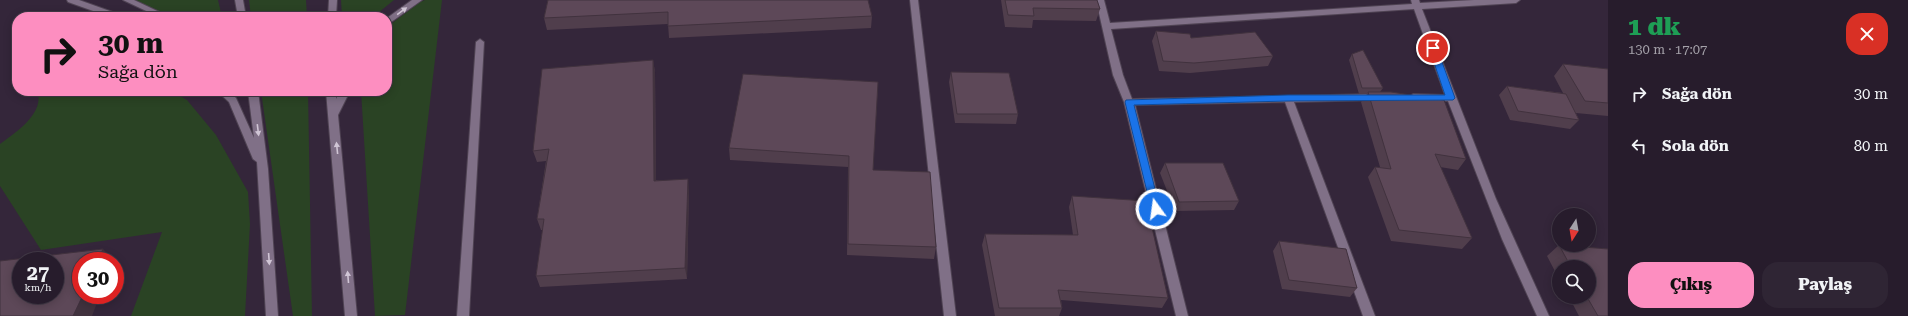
<!DOCTYPE html>
<html lang="tr">
<head>
<meta charset="utf-8">
<style>
	:root { --surface:#271c2c; --page:#2f2534; --text:#f1f3f6; --muted:#a4a1a9; --line:#433a48; --accent:#fd8ec0 }
	body { margin:0; font-family:"Roboto Serif",serif; background:var(--page); color:var(--text); height:100vh; display:flex; flex-direction:column; font-size:15px; white-space:nowrap }
	* { box-sizing:border-box; margin:0 }
	p { font-size:13px; color:var(--muted) }
	.icon { flex:none; width:22px; height:22px; fill:none; stroke:currentColor; stroke-width:2; stroke-linecap:round; stroke-linejoin:round }
	.map { position:relative; flex:1; overflow:hidden }
	.details { display:flex; flex-direction:column; background:var(--surface); width:300px }
	.details>* { flex:none }
	.hud { position:absolute; left:12px; top:12px; width:380px; height:84px; border-radius:16px; box-shadow:0 2px 10px #0003,0 0 0 1px var(--line); background:#fd8ec0; color:#111; overflow:hidden }
	.needle { width:26px; rotate:191deg }
	.tools { position:absolute; left:1552px; top:208px; display:grid; gap:8px }
	.tools a { display:grid; place-items:center; width:44px; height:44px; border-radius:50%; background:var(--surface); box-shadow:0 2px 10px #0003,0 0 0 1px var(--line); font-size:20px }
	.speed { position:absolute; left:12px; top:252px; display:flex; gap:8px; font-size:20px; font-weight:700; text-align:center }
	.speed>* { display:grid; place-content:center; width:52px; height:52px; border-radius:50%; background:var(--surface); box-shadow:0 2px 10px #0003,0 0 0 1px var(--line); line-height:1 }
	.speed small { font-size:10px; font-weight:400 }
	.speed .limit { border:6px solid #d22; background:#fff; color:#111 }
	.pin { position:absolute; display:grid; place-items:center; width:34px; height:34px; color:#fff; margin:-17px; border:2px solid #fff; border-radius:50%; box-shadow:0 1px 4px #0007 }
	.me { position:absolute; width:44px; margin:-22px; rotate:346deg; stroke-linejoin:round; filter:drop-shadow(0 0 3px #0008) }
	.turn { display:flex; align-items:center; gap:14px; height:84px; padding:0 20px; font-size:18px }
	.turn .icon { width:52px; height:52px; stroke-width:2.5 }
	.turn b { display:block; font-size:28px; line-height:34px }
	.round { display:grid; place-items:center; flex:none; width:42px; height:42px; border-radius:16px; background:var(--page) }
	.head { display:flex; align-items:center; justify-content:space-between; height:68px; padding:0 20px }
	h1 { font-size:24px; font-weight:800; line-height:30px; color:#1e9e55 }
	.button { display:flex; gap:8px; margin-top:auto; padding:8px 20px }
	.button a { flex:1; height:46px; border-radius:16px; background:var(--accent); color:#111; font-size:16px; font-weight:800; line-height:46px; text-align:center }
	.button a+a { background:var(--page); color:var(--text) }
	ul { padding:0; list-style:none }
	li { display:flex; align-items:center; gap:12px; height:52px; padding:0 20px }
	li div { flex:1 }
	li b { display:block; font-size:15px }
	li em { font-style:normal }
	main { display:flex; flex:1; min-height:0 }
	.map>svg:first-child { display:block }
	.green { fill:#2a4324 }
	.lines { fill:none; stroke-linecap:round; stroke-linejoin:round }
	.minor-casing { stroke:#4f4353; stroke-width:2 }
	.tertiary-casing { stroke:#4f4353; stroke-width:2 }
	.minor { fill:#807087; fill-rule:evenodd }
	.tertiary { fill:#807087; fill-rule:evenodd }
	.wall { fill:#503e4c }
	.shaded-wall { fill:#41323e }
	.building { fill:#5d4858; stroke:#41323e; fill-rule:evenodd }
	.oneway { fill:#d0c5d5 }
	.route { fill:#1a73e8; stroke:#114b97 }
</style>
</head>
<body>
<main>
<div class="map">
<svg width="1608" height="316" viewBox="0 0 1608 316">
	<rect width="100%" height="100%" fill="#34263a"/>
	<path class="green" d="M129 0H218L222 17H164Z
		M249 0H306L307 17H251Z
		M341 0H394L373 17H342Z
		M425 0H442L405 315 375 316 361 91H387V27L420 2Z
		M37 91H171L187 100 216 135 248 192 250 224 245 316H131L162 232 41 250 0 186V144C14 134 46 113 37 91Z
		M261 91H308L312 316H293Z"/>
	<g class="lines">
		<defs>
			<path id="minor" d="M910 0H918L956 316H944Z
				M1096 0H1104L1110 23 1412 4 1411 0H1419L1420 3 1474 0H1520L1516 3 1422 9 1496 199 1549 316H1537L1502 239 1448 101 1413 100 1408 97 1413 94 1445 95 1414 9 1111 29 1123 75 1132 99 1377 94 1382 97 1377 100 1294 102 1375 316H1363L1285 102 1135 105 1188 316H1176L1124 102 1113 75Z
				M480 39 484 42 469 316H457L476 42Z"/>
			<path id="tertiary" d="M67 0H79L121 15 122 17H110L68 2Z
				M123 0H134L170 17H159Z
				M235 0H243L246 17H238Z
				M329 0H337L336 17H328Z
				M412 0H422L387 25V18Z
				M217 91H228L236 98 254 138 248 91H258L268 169 278 316H266L257 162 253 159 229 102Z
				M326 91H336V99L340 91H350L338 115 357 316H345Z"/>
		</defs>
		<use href="#minor" class="minor-casing"/>
		<use href="#tertiary" class="tertiary-casing"/>
		<use href="#minor" class="minor"/>
		<use href="#tertiary" class="tertiary"/>
	</g>
	<path class="wall" d="M548 0 872 16 871 28 669 38 668 24 547 30 544 18Z
		M1001 0H1097L1100 9 1096 21 1033 20 1032 28 1005 27Z
		M1156 31 1191 38 1273 56 1268 66 1190 73 1159 71 1152 41Z
		M1352 54 1383 88 1380 92 1466 159 1458 170 1440 167 1472 238 1462 249 1391 241 1368 177 1375 167H1380L1361 102 1367 94H1359L1349 60Z
		M653 60 655 72 656 180 689 190 687 279 540 287 536 276 543 230H541L537 219 546 161 537 162 533 151Z
		M1563 64 1608 69V116L1576 113 1579 120 1570 129 1510 120 1499 95 1507 86 1563 93 1554 76Z
		M951 72 1018 114 1016 124 955 123 949 82Z
		M878 82 873 170 936 247 934 259 847 255 848 167 730 160 729 148Z
		M1165 163 1239 201 1234 210 1175 211 1160 173Z
		M1072 196 1168 298 1162 308 1061 300 1062 308 1059 316H995L982 245 985 234 1073 235 1069 207Z
		M1279 241 1357 288 1350 297 1282 289 1273 251Z
		M1559 245 1608 249V316H1579L1569 297H1589V267H1559V279L1547 256Z"/>
	<path class="shaded-wall" d="M653 60 655 72 656 192 654 181Z
		M688 179 689 190 687 279 685 268Z
		M103 249 115 261H97Z
		M83 295H100L92 316H73Z"/>
	<path class="building" d="M548 0H868L872 16 668 26V12L544 18Z
		M1005 0H1097L1100 9 1033 8 1034 16 1008 15Z
		M1156 31 1190 34 1191 38 1255 32 1273 56 1194 63 1163 61Z
		M1363 50 1383 88H1362L1352 54Z
		M653 60 654 181 688 179 685 268 536 276 544 219H537L549 149 533 151 542 69Z
		M1563 64 1608 69V103L1585 101Z
		M951 72 1009 73 1018 114H957Z
		M743 74 878 82 873 170 930 172 936 247 848 244 849 156 729 148Z
		M1507 86 1566 94 1579 120 1518 111Z
		M1368 92H1391L1444 100 1466 159 1435 154 1472 238 1399 230 1375 167 1391 169Z
		M1165 163H1223L1239 201 1179 202Z
		M1072 196 1146 201 1168 298 1058 290 1062 308H999L985 234 1078 235Z
		M1279 241 1346 249 1357 288 1289 280Z
		M1559 245 1608 249V316H1598L1587 297H1589V267H1571Z
		M103 249 97 261H81V295H83L73 316H0V261ZM21 261H55V295H21Z"/>
	<defs><path id="oneway-solid" d="M-6-.8H1V-3.2L6.5 0L1 3.2V.8H-6Z"/></defs>
	<g class="oneway">
		<use href="#oneway-solid" transform="translate(402 11) rotate(-36)"/>
		<use href="#oneway-solid" transform="translate(258 130) rotate(83)"/>
		<use href="#oneway-solid" transform="translate(337 148) rotate(-96)"/>
		<use href="#oneway-solid" transform="translate(269 259) rotate(86)"/>
		<use href="#oneway-solid" transform="translate(348 277) rotate(-95)"/>
	</g>
	<path class="route" d="M1433 45 1437 48 1455 98 1453 100 1288 101 1134 105 1160 209 1159 212H1152L1125 102 1126 100 1288 95H1445L1429 48Z"/>
</svg>
<div class="tools">
<a><svg class="needle" viewBox="-14 -14 28 28"><path d="M0-13l5 13h-10z" fill="#e53935"/><path d="M0 13l5-13h-10z" fill="#a4a1a9"/></svg></a>
<a><svg class="icon" aria-label="search" viewBox="0 0 24 24"><circle cx="10" cy="10" r="6"/><path d="M15 15l6 6"/></svg></a>
</div>
<div class="speed"><div>27<small>km/h</small></div><div class="limit">30</div></div>
<div class="pin" style="left:1433px;top:48px;background:#d93025"><svg class="icon" aria-label="arrive" viewBox="0 0 24 24"><path d="M6 21V4h12l-3 4 3 4H6"/></svg></div>
<svg class="me" style="left:1156px;top:209px" viewBox="-20 -20 40 40"><circle r="17" fill="#1a73e8" stroke="#fff" stroke-width="3"/><path d="M0-11L8 9 0 5-8 9z" fill="#fff"/></svg>
<div class="hud">
<div class="turn"><svg class="icon" aria-label="right" viewBox="0 0 24 24"><path d="M7 20v-9h11M14 6l5 5-5 5"/></svg><div><b>30 m</b>Sağa dön</div></div>
</div>
</div>
<section class="details">
<div class="head"><div><h1>1 dk</h1><p>130 m · 17:07</p></div><a class="round" style="background:#d93025;color:#fff"><svg class="icon" aria-label="close" viewBox="0 0 24 24"><path d="M6 6l12 12M18 6L6 18"/></svg></a></div>
<ul>
<li><svg class="icon" aria-label="right" viewBox="0 0 24 24"><path d="M7 20v-9h11M14 6l5 5-5 5"/></svg><div><b>Sağa dön</b></div><em>30 m</em></li>
<li><svg class="icon" aria-label="left" viewBox="0 0 24 24"><path d="M17 20v-9H6M10 6l-5 5 5 5"/></svg><div><b>Sola dön</b></div><em>80 m</em></li>
</ul>
<div class="button"><a>Çıkış</a><a>Paylaş</a></div>
</section>
</main>
</body>
</html>
